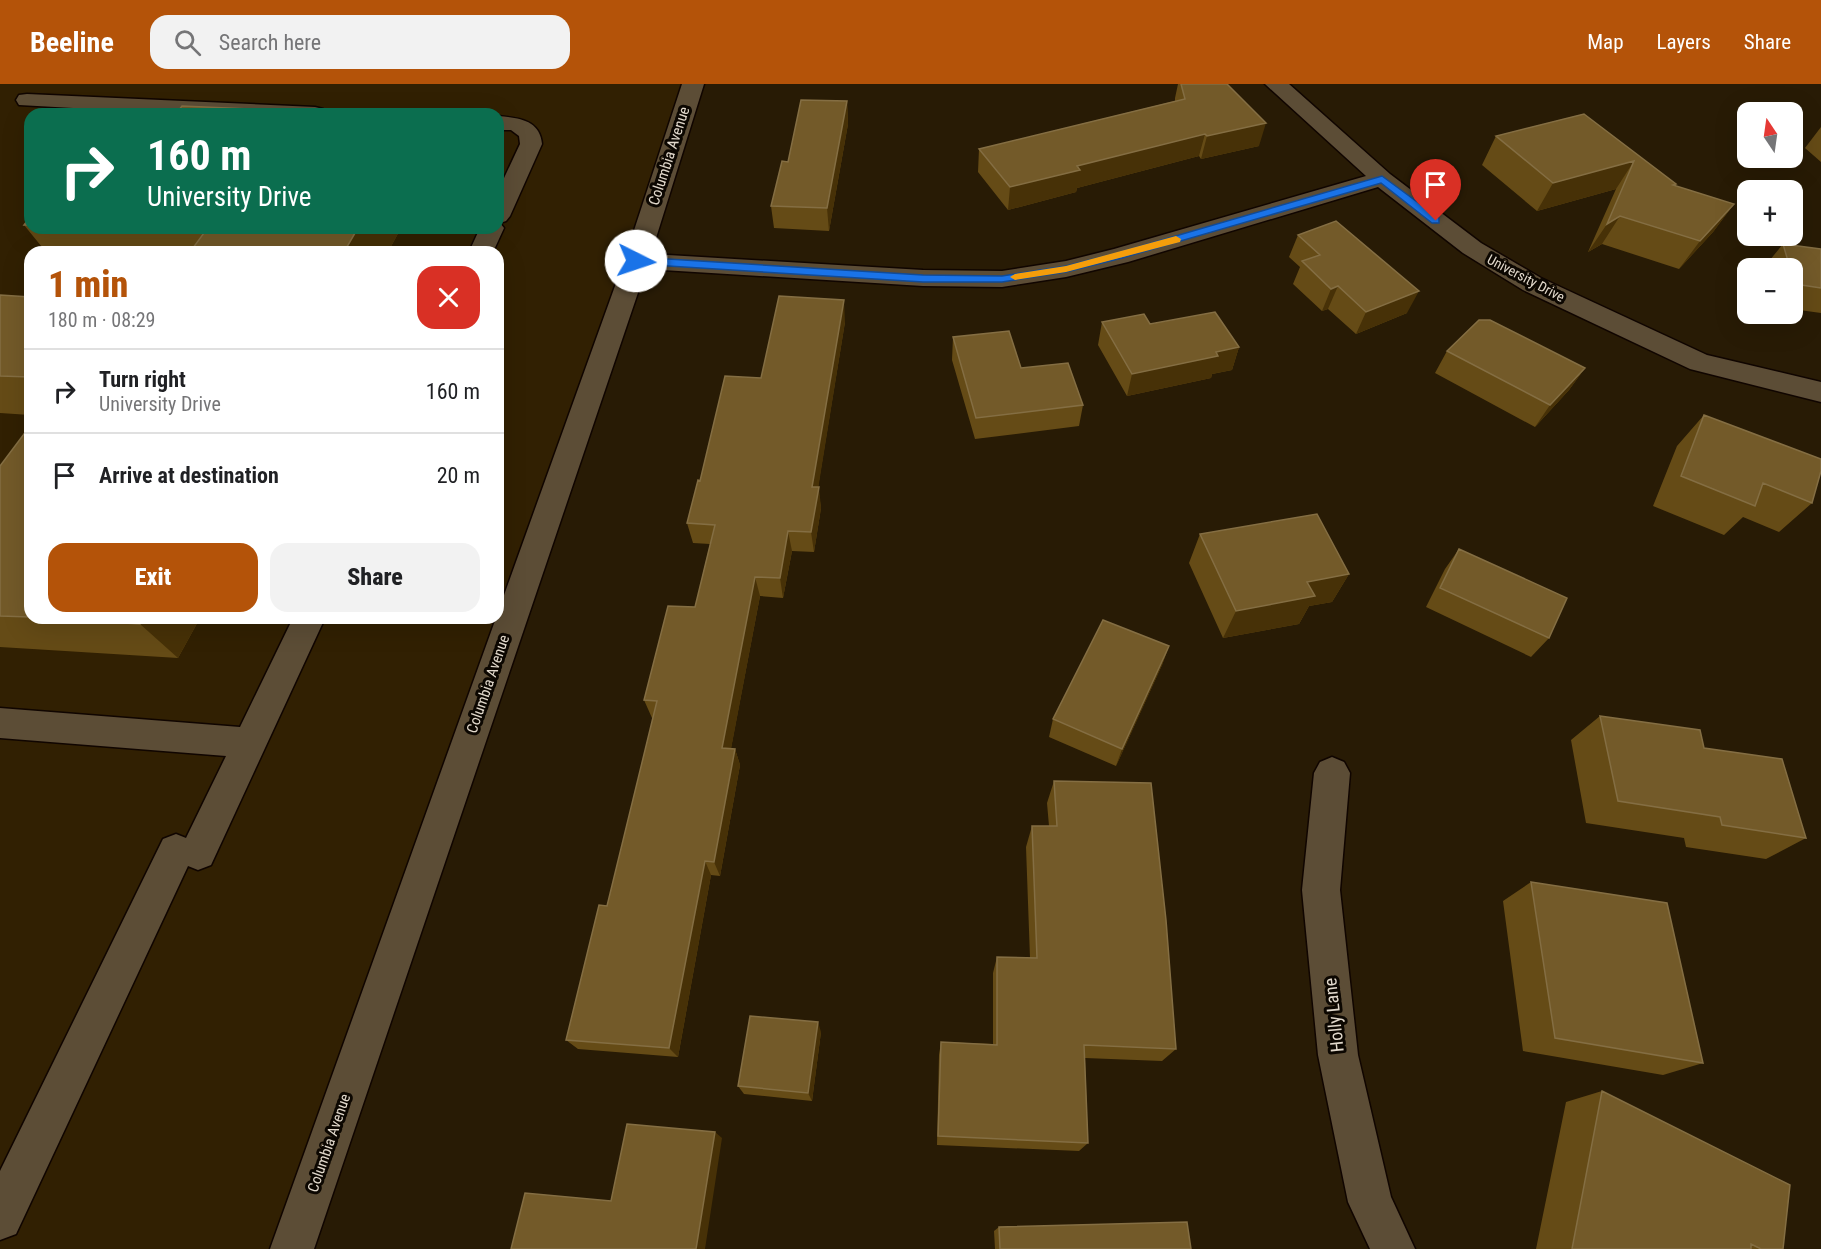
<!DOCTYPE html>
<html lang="en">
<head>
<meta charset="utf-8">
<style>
	:root { --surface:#fff; --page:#f2f2f2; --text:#202124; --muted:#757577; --line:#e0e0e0; --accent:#b45309 }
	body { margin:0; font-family:"Roboto Condensed",sans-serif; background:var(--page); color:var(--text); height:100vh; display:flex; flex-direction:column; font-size:22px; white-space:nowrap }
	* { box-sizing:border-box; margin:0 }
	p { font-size:20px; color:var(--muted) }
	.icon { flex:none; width:33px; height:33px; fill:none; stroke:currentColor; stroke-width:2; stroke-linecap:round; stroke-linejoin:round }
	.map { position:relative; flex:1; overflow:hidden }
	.side { position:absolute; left:24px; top:162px; width:480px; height:378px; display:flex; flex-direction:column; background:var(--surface); border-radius:18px; box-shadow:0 6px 24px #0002 }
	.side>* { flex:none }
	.top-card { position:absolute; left:24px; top:24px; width:480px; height:126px; border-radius:18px; box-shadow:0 6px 24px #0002; background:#0b6e4f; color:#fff; overflow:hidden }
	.needle { width:39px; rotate:347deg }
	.buttons { position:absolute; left:1737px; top:18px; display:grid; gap:12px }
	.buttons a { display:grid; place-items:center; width:66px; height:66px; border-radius:12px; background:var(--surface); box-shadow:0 6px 24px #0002; font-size:30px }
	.pin { position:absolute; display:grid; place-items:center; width:51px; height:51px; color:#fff; margin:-62px -26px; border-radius:50% 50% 50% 0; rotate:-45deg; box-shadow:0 0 6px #0007 }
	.pin .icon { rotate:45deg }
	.me { position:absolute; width:66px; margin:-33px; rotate:94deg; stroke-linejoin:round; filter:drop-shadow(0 0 4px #0008) }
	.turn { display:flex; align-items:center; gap:21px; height:126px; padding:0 24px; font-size:27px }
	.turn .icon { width:78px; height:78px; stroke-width:2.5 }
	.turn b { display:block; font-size:42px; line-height:51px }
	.round { display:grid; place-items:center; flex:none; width:63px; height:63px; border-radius:18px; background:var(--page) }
	.head { display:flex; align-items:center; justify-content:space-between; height:102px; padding:0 24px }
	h1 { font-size:36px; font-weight:800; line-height:45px; color:var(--accent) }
	.action { display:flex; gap:12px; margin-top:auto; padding:12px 24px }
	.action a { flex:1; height:69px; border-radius:18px; background:var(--accent); color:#fff; font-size:24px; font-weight:800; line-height:69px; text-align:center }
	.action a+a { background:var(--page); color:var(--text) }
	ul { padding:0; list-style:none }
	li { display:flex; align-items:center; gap:18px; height:84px; padding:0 24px; border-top:2px solid var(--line) }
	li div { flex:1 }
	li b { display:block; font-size:22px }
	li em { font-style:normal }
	header { display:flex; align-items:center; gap:36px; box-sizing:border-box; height:84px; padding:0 30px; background:var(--accent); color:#fff }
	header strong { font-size:28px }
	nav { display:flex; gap:33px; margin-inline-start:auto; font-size:21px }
	.search { width:420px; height:54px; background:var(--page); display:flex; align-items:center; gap:15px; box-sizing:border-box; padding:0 21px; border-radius:18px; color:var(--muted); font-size:22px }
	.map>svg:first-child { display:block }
	.built { fill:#312002; fill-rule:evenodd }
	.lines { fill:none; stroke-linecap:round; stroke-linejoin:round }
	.minor-casing { stroke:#100500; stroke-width:3 }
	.minor { fill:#5c4d36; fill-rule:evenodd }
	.wall { fill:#654b16 }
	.shaded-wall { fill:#473107 }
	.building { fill:#735a29; stroke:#846e43; stroke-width:1.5 }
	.route { fill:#1a73e8; stroke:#114b97; stroke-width:1.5 }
	.slow { fill:#f59e0b }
	.labels { text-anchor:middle; stroke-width:6; stroke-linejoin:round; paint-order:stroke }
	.far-street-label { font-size:14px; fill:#e2d9cc; stroke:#0c0701 }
	.street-label { font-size:15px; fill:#e2d9cc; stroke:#0c0701 }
	.near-street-label { font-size:18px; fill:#e2d9cc; stroke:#0c0701 }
</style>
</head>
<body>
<header>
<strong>Beeline</strong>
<div class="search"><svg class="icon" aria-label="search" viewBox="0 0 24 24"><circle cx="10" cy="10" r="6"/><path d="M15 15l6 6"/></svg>Search here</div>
<nav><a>Map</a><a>Layers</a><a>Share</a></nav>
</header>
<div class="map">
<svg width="1821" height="1165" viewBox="0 0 1821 1165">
	<rect width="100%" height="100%" fill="#281b05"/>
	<path class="built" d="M0 0H688L287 1165H0ZM30 30H498V144H30ZM30 168H498V534H30Z"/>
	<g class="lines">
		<defs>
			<path id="minor" d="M682 0H704L651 170 923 186 1002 187 1066 177 1114 165 1366 92 1265 0H1289L1390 90 1481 159 1541 194 1707 271 1821 298V318L1690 285 1523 206 1463 169 1378 103 1128 178 1066 193 1002 203 923 202 646 185 314 1165H270L496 534H498V528L624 177Z
				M27 10 315 23 323 25 326 30H181L19 21 16 16 19 11Z
				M498 32C519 34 540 36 542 60L510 132 506 137 500 139 504 144 493 168H469L480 144H498V107L520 60 519 52 511 46H498Z
				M293 534H325L211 781 198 786 188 782 16 1150 0 1156V1087L163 755 176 750 186 754 226 672 0 654V624L240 643Z
				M1332 673 1344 678 1350 689 1340 806 1358 971 1391 1113 1415 1165H1370L1348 1118 1318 971 1302 806 1314 689 1320 678Z"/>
		</defs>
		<use href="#minor" class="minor-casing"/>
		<use href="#minor" class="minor"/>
	</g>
	<path class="wall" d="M1178 0H1227L1259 62 1201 75 1199 72 1077 104 1076 108 1008 126 978 88 979 65 1175 17V14Z
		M847 17 848 40 829 147 774 144 771 122 788 78Z
		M1584 30 1676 100 1674 102 1734 120 1713 148 1679 185 1602 160 1588 168 1616 105 1537 127 1482 81 1496 52Z
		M1821 43V78L1805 64Z
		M30 133V144H401L388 168H46L24 141Z
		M1298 151 1407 229 1356 250 1328 225 1322 227 1293 200 1300 183 1289 173Z
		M1783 160 1821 165V229L1792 225V184H1765V182Z
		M0 211 30 213V331L0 329Z
		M845 238 818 403 821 424 814 468 792 467 783 514 760 512 731 664 735 665 740 681 720 792 711 791 678 973 578 965 566 956 607 822 653 634H652L644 616 695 523 710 460 693 459 687 439 700 397 761 294Z
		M1102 238 1150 240 1239 263 1232 286 1212 290 1211 294 1127 312 1098 261Z
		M953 253 1021 284 1083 321 1079 342 975 355 952 276Z
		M1447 267 1585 284 1569 306 1535 343 1435 289Z
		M1704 331 1812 419 1779 448 1743 433 1724 451 1653 422 1677 362Z
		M30 342V534H200L178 574 0 563V382Z
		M1200 450 1349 490 1332 518 1309 522 1299 540 1223 554 1189 479Z
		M1459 465 1549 554 1531 573 1426 523 1445 485Z
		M1169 562 1162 581 1116 682 1049 653 1053 635Z
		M1600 632 1704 664 1806 754 1766 775 1686 763 1684 754 1586 739 1571 656Z
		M1054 697 1176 965 1162 977 1085 974 1088 1059 1079 1067 937 1061 939 971 941 958 993 960V889L997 873 1030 874 1026 763 1032 742H1049L1047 719Z
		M1531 798 1703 979 1663 991 1523 967 1503 817Z
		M821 948 812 1017 744 1010 738 1002Z
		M1602 1007 1783 1165H1536L1566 1018Z
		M999 1143 1191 1165H995L994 1147Z"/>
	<path class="shaded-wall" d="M847 17 848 40 829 147 827 124Z
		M1266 39 1259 62 1201 75 1207 52Z
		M1205 50 1199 72 1077 104 1076 108 1008 126 1010 103 1077 82Z
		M1634 77 1616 105 1537 127 1553 99Z
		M1734 120 1713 148 1679 185 1700 157Z
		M1620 132 1602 160 1588 168 1607 140Z
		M358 144H401L388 168H344Z
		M1338 202 1328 225 1322 227 1331 205Z
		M1419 207 1407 229 1356 250 1366 228Z
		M844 216 845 238 815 424 812 403Z
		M1239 263 1232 286 1212 290 1211 294 1127 312 1132 290 1216 268Z
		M1585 284 1569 306 1535 343 1550 321Z
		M819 403 821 424 814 468 811 448Z
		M788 447 792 467 783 514 780 494Z
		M1349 490 1332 518 1309 522 1299 540 1223 554 1236 527 1307 498Z
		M755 493 760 512 728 681 722 664Z
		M143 534H200L178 574 140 540Z
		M1169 562 1162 581 1116 682 1122 665Z
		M735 665 740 681 720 792 714 778Z
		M705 777 711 791 678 973 669 964Z
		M818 938 821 948 812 1017 808 1009Z
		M715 1048 722 1054 705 1165H696Z"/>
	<path class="building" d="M1181 0H1227L1266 39 1207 52 1205 50 1077 82 1080 86 1010 103 979 65 1185 15Z
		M801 16 847 17 827 124 771 122 782 77 788 78Z
		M182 22 274 26 271 30H176Z
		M1584 30 1676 100 1673 101 1734 120 1700 157 1620 132 1607 140 1634 77 1553 99 1496 52Z
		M30 133V141H24Z
		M1336 137 1419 207 1366 228 1338 202 1331 205 1302 177 1320 171 1298 151Z
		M102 144H358L344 168H190L204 149Z
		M1783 160 1821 165V204L1795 200 1792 191V184H1790Z
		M0 211 30 213V293L0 292Z
		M779 212 844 216 812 403H819L811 448 788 447 780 494 755 493 722 664 735 665 714 778 705 777 669 964 566 956 599 821 607 822 657 617 644 616 668 522 695 523 715 441 687 439 698 396 700 397 725 292 761 294Z
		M1215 228 1239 263 1216 268 1218 272 1132 290 1102 238 1144 230 1150 240Z
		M1479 236H1490L1585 284 1550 321 1447 267Z
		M1009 247 1021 284 1068 279 1083 321 976 334 953 253Z
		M1704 331 1821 375V387L1812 419 1763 399 1755 422 1681 392Z
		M30 342V533L0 532V382Z
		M1317 430 1349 490 1307 498 1315 512 1236 527 1200 450Z
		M1459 465 1567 514 1549 554 1440 504Z
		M39 534H143L140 540Z
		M1103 536 1169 562 1122 665 1053 635Z
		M1600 632 1700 646 1704 664 1782 675 1806 754 1722 741 1720 733 1618 717Z
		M1054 697 1151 699 1166 836 1176 965 1084 961 1088 1059 938 1052 941 958 997 961V873L1037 874 1032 742H1057Z
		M1531 798 1667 819 1703 979 1555 954Z
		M750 932 818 938 808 1009 738 1002Z
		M1602 1007 1790 1101 1783 1165H1761L1751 1160V1165H1572Z
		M627 1040 715 1048 696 1165H511L525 1109 611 1117Z
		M1187 1138 1191 1165H1000L999 1143Z"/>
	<path class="route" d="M1382 92 1439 134V139H1432L1381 99 1122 174 1066 188 1002 198H923L636 180 631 177 636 173 923 191 1002 192 1066 182 1117 169Z"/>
	<path class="slow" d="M1176 152 1181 155 1180 158 1066 188 1015 196 1010 193 1015 190 1066 182Z"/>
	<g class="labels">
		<g class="far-street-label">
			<text transform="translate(1526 194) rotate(28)" y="5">University Drive</text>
		</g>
		<g class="street-label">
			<text transform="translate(669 72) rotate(-72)" y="5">Columbia Avenue</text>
			<text transform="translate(488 600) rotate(-71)" y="5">Columbia Avenue</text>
			<text transform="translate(329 1059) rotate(-71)" y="5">Columbia Avenue</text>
		</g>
		<g class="near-street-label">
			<text transform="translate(1334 931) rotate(-96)" y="6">Holly Lane</text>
		</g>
	</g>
</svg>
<div class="buttons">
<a><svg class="needle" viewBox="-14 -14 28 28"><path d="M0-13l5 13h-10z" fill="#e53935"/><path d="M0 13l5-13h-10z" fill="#757577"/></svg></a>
<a>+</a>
<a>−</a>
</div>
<div class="pin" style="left:1436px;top:137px;background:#d93025"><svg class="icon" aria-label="arrive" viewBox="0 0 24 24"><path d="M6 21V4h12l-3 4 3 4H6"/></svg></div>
<svg class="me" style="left:636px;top:177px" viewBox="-20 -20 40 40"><circle r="19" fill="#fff"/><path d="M0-13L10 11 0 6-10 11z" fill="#1a73e8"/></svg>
<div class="top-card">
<div class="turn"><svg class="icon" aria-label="right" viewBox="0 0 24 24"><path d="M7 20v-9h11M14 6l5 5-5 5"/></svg><div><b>160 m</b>University Drive</div></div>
</div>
<section class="side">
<div class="head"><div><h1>1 min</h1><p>180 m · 08:29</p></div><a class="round" style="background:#d93025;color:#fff"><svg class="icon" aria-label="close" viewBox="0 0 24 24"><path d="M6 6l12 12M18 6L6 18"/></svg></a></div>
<ul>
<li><svg class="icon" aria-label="right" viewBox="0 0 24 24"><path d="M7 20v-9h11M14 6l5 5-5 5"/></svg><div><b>Turn right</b><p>University Drive</p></div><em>160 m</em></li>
<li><svg class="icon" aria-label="arrive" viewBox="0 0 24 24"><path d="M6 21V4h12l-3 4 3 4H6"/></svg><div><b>Arrive at destination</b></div><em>20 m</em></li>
</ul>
<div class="action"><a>Exit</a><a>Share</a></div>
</section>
</div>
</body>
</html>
